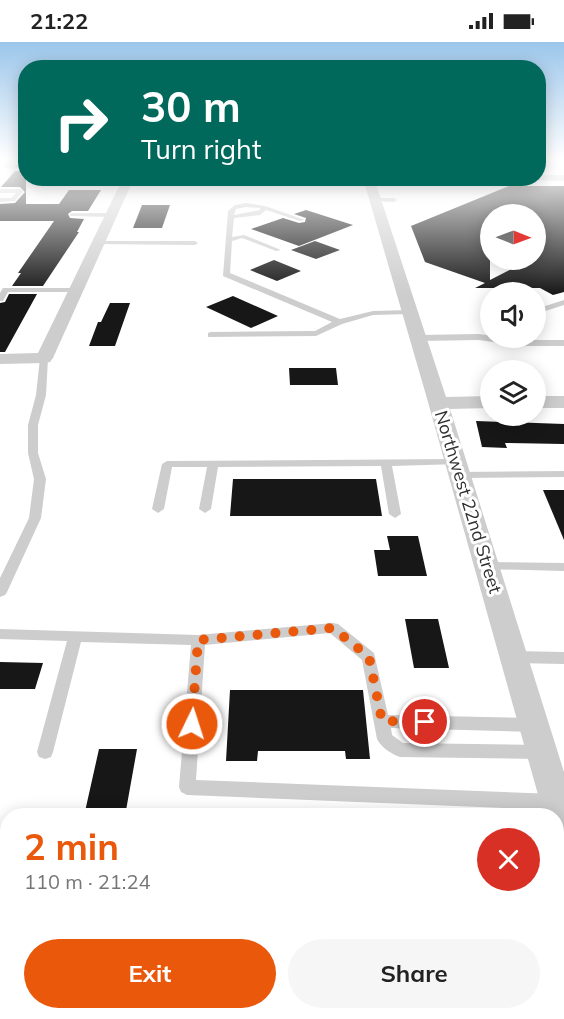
<!DOCTYPE html>
<html lang="en">
<head>
<meta charset="utf-8">
<style>
	:root { --surface:#fff; --page:#f6f6f6; --text:#222; --muted:#767676; --accent:#ea580c }
	body { margin:0; font-family:Mulish,sans-serif; background:var(--page); color:var(--text); height:100vh; display:flex; flex-direction:column; font-size:22px; white-space:nowrap }
	* { box-sizing:border-box; margin:0 }
	p { font-size:20px; color:var(--muted) }
	.icon { flex:none; width:33px; height:33px; fill:none; stroke:currentColor; stroke-width:2; stroke-linecap:round; stroke-linejoin:round }
	.map { position:relative; flex:1; overflow:hidden }
	.details { position:absolute; left:0px; top:766px; width:564px; height:212px; display:flex; flex-direction:column; background:var(--surface); border-radius:24px 24px 0 0; box-shadow:0 3px 15px #0003 }
	.details>* { flex:none }
	.banner { position:absolute; left:18px; top:18px; width:528px; height:126px; border-radius:24px; box-shadow:0 3px 15px #0003; background:#00695c; color:#fff; overflow:hidden }
	.needle { width:39px; rotate:91deg }
	.fabs { position:absolute; left:480px; top:162px; display:grid; gap:12px }
	.fabs a { display:grid; place-items:center; width:66px; height:66px; border-radius:50%; background:var(--surface); box-shadow:0 3px 15px #0003; font-size:30px }
	.pin { position:absolute; display:grid; place-items:center; width:51px; height:51px; color:#fff; margin:-26px; border:3px solid #fff; border-radius:50%; box-shadow:0 2px 6px #0007 }
	.me { position:absolute; width:66px; margin:-33px; rotate:4deg; stroke-linejoin:round; filter:drop-shadow(0 0 4px #0008) }
	.turn { display:flex; align-items:center; gap:21px; height:126px; padding:0 24px; font-size:27px }
	.turn .icon { width:78px; height:78px; stroke-width:2.5 }
	.turn b { display:block; font-size:42px; line-height:51px }
	.round { display:grid; place-items:center; flex:none; width:63px; height:63px; border-radius:32px; background:var(--page) }
	.headline { display:flex; align-items:center; justify-content:space-between; height:102px; padding:0 24px }
	h1 { font-size:36px; font-weight:700; line-height:45px; color:var(--accent) }
	.action { display:flex; gap:12px; margin-top:auto; padding:12px 24px }
	.action a { flex:1; height:69px; border-radius:36px; background:var(--accent); color:#fff; font-size:24px; font-weight:700; line-height:69px; text-align:center }
	.action a+a { background:var(--page); color:var(--text) }
	.status { display:flex; justify-content:space-between; align-items:center; height:42px; padding:0 30px; background:var(--surface); direction:ltr }
	.status svg { height:16px; fill:currentColor }
	.map>svg:first-child { display:block }
	.building { fill:#171717; fill-rule:evenodd }
	.lines { fill:none; stroke-linecap:round; stroke-linejoin:round }
	.lane { fill:#cdcdcd; fill-rule:evenodd }
	.street { fill:#cdcdcd; fill-rule:evenodd }
	.route { stroke:#ea580c; stroke-width:10; stroke-dasharray:0 18 }
	.labels { text-anchor:middle; stroke-width:6; stroke-linejoin:round; paint-order:stroke }
	.street-label { font-size:18px; fill:#303030; stroke:#fff }
</style>
</head>
<body>
<div class="status"><b>21:22</b><svg viewBox="0 0 49 12"><path d="M0 12V9h3v3zM5 12V6h3v6zM10 12V3h3v9zM15 12V0h3v12zM26 1h20v11H26zM47 4h2v5h-2z"/></svg></div>
<div class="map">
<svg width="564" height="977" viewBox="0 0 564 977">
	<rect width="100%" height="100%" fill="#fff"/>
	<path class="building" d="M15 129H26V162H59L69 148H101L88 169H72L68 172 70 176 84 177 77 190H79L43 244H12L21 231H18L54 179H0V162L15 161 25 150 20 145H1Z
		M509 144H564V250L553 253 540 246H475L485 241 425 220 411 184ZM490 172H536V218H529L490 238Z
		M142 163H170L162 186H133Z
		M306 168 353 183 299 204 251 187 283 176 299 181 305 180 306 176 294 172Z
		M315 199 340 208 316 217 291 208Z
		M274 218 301 229 277 239 250 228Z
		M9 252H37L5 310H0V261L5 260Z
		M233 254 278 274 251 286 206 265Z
		M110 261H130L115 304H89L98 280H101Z
		M289 326H336L338 343H290Z
		M476 379 564 382V402L505 401 507 406 482 405Z
		M233 437H376L382 474H230Z
		M543 448H564V498Z
		M387 494H418L427 534H378L374 508H390Z
		M405 577H438L449 626H414Z
		M0 620 43 621 35 647H0Z
		M230 648H363L370 717H346L345 709H258L257 719H226Z
		M99 707H137L125 774H84Z"/>
	<g class="lines">
		<path class="lane" d="M11 116H16L10 123H26V127L3 126Z
			M95 136H101V138L96 139Z
			M0 147H20L23 149 15 159 0 160V156H11L16 151H0Z
			M375 156H394L397 158 394 160 373 159Z
			M246 161 265 164 305 178 300 179 266 168 260 173 234 176 232 195 244 193 281 208 276 209 242 196 232 199 230 231 340 277 373 269 410 268 414 270 410 272 373 273 342 282 316 294 208 295V291L211 290 315 289 332 280 223 234 228 169 235 163ZM246 165 260 166V168L234 173 236 167Z
			M72 171H111L114 173 111 175 70 174V172Z
			M98 199H195L198 201 195 203 96 202 95 201Z
			M3 246H76L80 248 76 250H8L3 259H0V251Z
			M564 258V263L536 272V267Z
			M479 292 521 298H564V304H521L479 298 418 299 414 296 418 293Z
			M44 313 48 316 46 353 38 383V411L46 437 41 476 7 550 5 553 0 555V536L29 476 34 437 28 411V383L36 353 40 316Z
			M456 417 460 418 461 420 460 422 392 424 401 472 395 476 389 472 381 424 218 425 211 467 205 471 199 467 207 425H172L164 467 158 471 152 467 162 422 167 419Z
			M564 429V435L460 436 455 433 460 430Z
			M487 520 564 521V529L483 527 481 524 483 521Z
			M333 581 338 582 374 611 388 673 533 676 538 678 541 683 538 688 533 690 391 686 392 693 403 701 540 703 546 705 548 710 546 715 540 717 400 715C391 712 381 705 377 697L362 618 330 591 205 603 196 738 556 752 562 754 564 759 562 766 556 768 187 753 181 750 179 745 191 603 81 600 53 710 51 715 45 717 39 715 37 710 67 599 0 597V587L198 593Z
			M514 609 564 610V622L514 621 509 619 507 615 509 611Z"/>
		<path class="street" d="M538 133H564V139L534 138 533 136H538Z
			M123 136H134L53 316 50 320 44 321 0 322V312L38 311Z
			M363 136H374L446 355 490 354V366L450 367 564 730V802L556 799V774H544L426 353Z
			M536 354H564V366H536Z"/>
	</g>
	<linearGradient id="sky" x2="0" y2="1"><stop stop-color="#9bc6eb"/><stop offset="0.46" stop-color="#fff"/><stop offset="1" stop-color="#fff" stop-opacity="0"/></linearGradient>
	<rect width="564" height="253" fill="url(#sky)"/>
	<g class="lines">
		<path class="route" d="M192 682 198 598 333 586 369 615 382 679 425 680"/>
	</g>
	<g class="labels">
		<g class="street-label">
			<text transform="translate(468 460) rotate(73)" y="6">Northwest 22nd Street</text>
		</g>
	</g>
</svg>
<div class="fabs">
<a><svg class="needle" viewBox="-14 -14 28 28"><path d="M0-13l5 13h-10z" fill="#e53935"/><path d="M0 13l5-13h-10z" fill="#767676"/></svg></a>
<a><svg class="icon" aria-label="sound" viewBox="0 0 24 24"><path d="M4 9h4l5-4v14l-5-4H4zM17 9q2 3 0 6"/></svg></a>
<a><svg class="icon" aria-label="layers" viewBox="0 0 24 24"><path d="M12 4l9 5-9 5-9-5zM3 14l9 5 9-5"/></svg></a>
</div>
<div class="pin" style="left:425px;top:680px;background:#d93025"><svg class="icon" aria-label="arrive" viewBox="0 0 24 24"><path d="M6 21V4h12l-3 4 3 4H6"/></svg></div>
<svg class="me" style="left:192px;top:682px" viewBox="-20 -20 40 40"><circle r="17" fill="#ea580c" stroke="#fff" stroke-width="3"/><path d="M0-11L8 9 0 5-8 9z" fill="#fff"/></svg>
<div class="banner">
<div class="turn"><svg class="icon" aria-label="right" viewBox="0 0 24 24"><path d="M7 20v-9h11M14 6l5 5-5 5"/></svg><div><b>30 m</b>Turn right</div></div>
</div>
<section class="details">
<div class="headline"><div><h1>2 min</h1><p>110 m · 21:24</p></div><a class="round" style="background:#d93025;color:#fff"><svg class="icon" aria-label="close" viewBox="0 0 24 24"><path d="M6 6l12 12M18 6L6 18"/></svg></a></div>
<div class="action"><a>Exit</a><a>Share</a></div>
</section>
</div>
</body>
</html>
